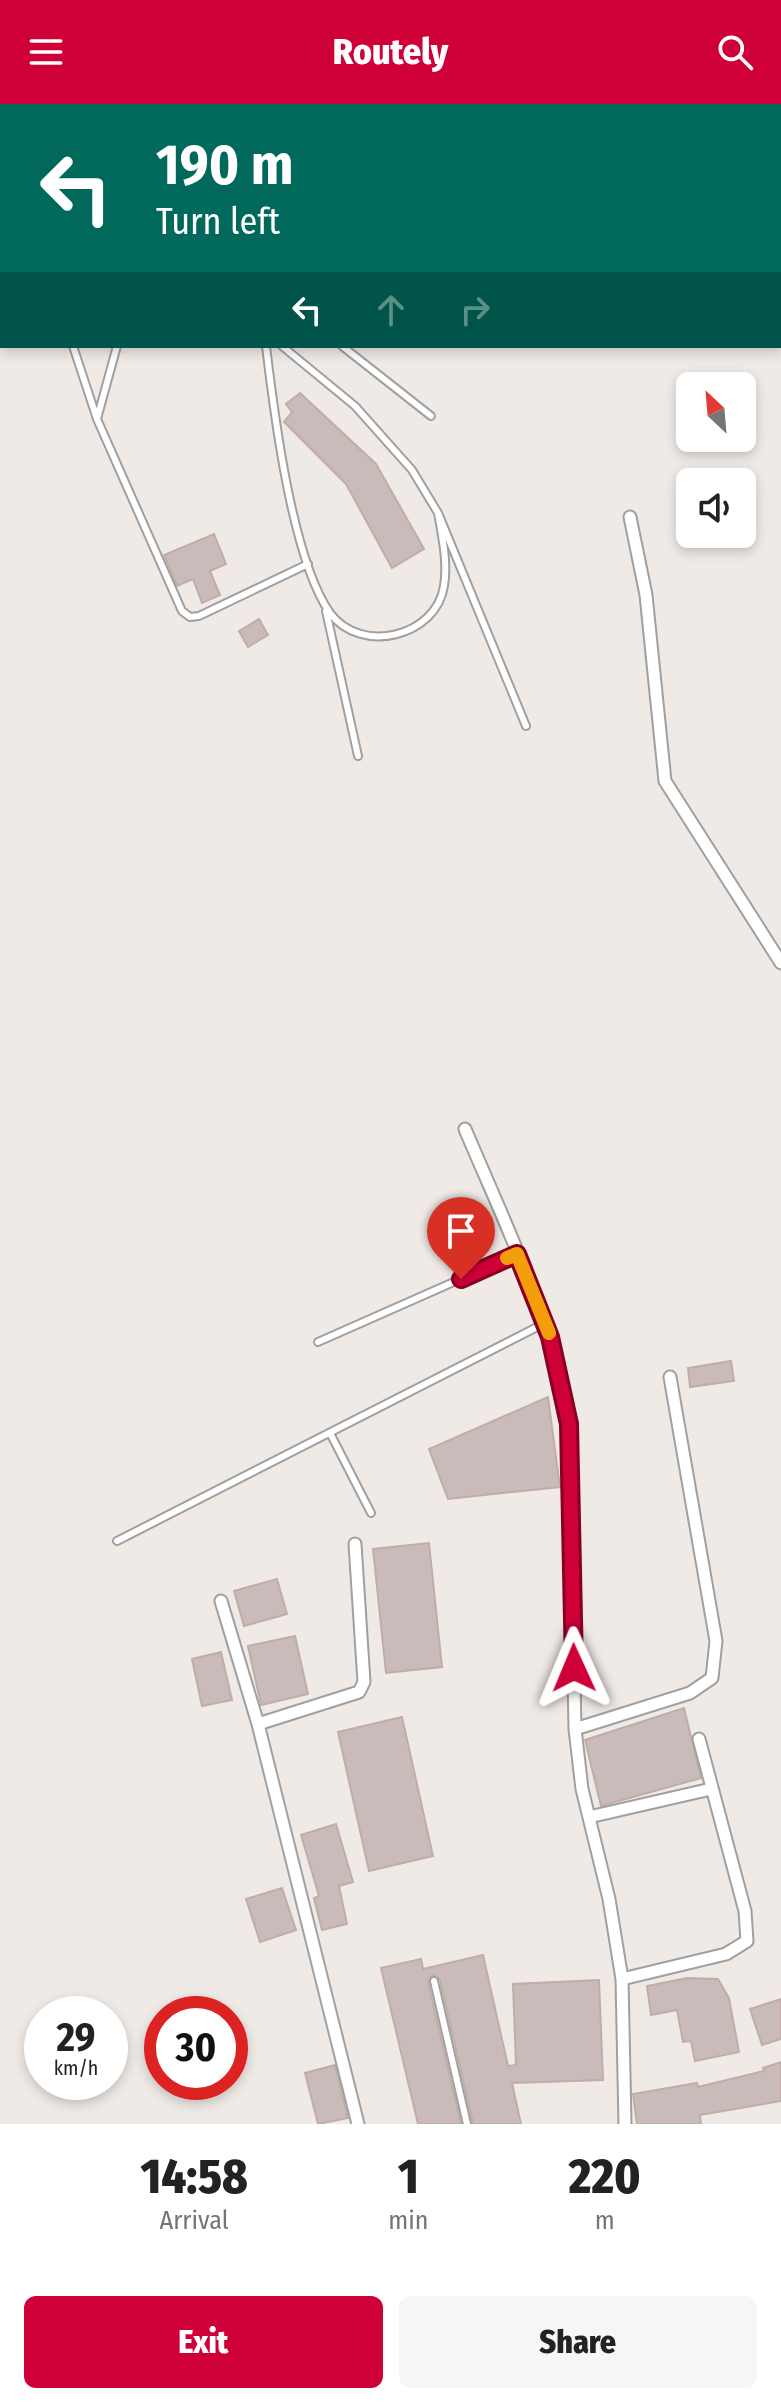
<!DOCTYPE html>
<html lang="en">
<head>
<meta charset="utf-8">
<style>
	:root { --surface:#fff; --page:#f6f6f6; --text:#222; --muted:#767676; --accent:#cf0038 }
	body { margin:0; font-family:"Fira Sans Condensed",sans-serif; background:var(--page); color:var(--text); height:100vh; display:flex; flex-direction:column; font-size:30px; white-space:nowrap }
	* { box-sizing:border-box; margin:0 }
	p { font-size:26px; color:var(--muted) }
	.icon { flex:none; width:44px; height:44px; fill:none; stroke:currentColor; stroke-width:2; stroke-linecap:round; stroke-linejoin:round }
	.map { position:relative; height:2020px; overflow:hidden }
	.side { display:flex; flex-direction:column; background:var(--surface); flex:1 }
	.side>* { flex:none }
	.top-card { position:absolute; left:0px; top:0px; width:782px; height:244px; box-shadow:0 4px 12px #0003; background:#00695c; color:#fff; overflow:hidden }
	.needle { width:52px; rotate:334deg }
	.controls { position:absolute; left:676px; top:268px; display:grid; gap:16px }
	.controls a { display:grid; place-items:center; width:80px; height:80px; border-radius:12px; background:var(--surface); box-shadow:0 4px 12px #0003; font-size:40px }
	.speed { position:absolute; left:24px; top:1892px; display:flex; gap:16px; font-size:40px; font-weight:700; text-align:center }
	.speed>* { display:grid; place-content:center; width:104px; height:104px; border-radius:50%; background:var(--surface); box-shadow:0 4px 12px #0003; line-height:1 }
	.speed small { font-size:20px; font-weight:400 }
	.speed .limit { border:12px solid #d22; background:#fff; color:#111 }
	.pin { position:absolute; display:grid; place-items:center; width:68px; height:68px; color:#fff; margin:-82px -34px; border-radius:50% 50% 50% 0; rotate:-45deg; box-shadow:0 0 8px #0007 }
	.pin .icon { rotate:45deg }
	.me { position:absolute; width:88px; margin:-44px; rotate:359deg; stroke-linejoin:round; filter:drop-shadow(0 0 6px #0008) }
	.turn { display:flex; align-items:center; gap:28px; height:168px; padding:0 24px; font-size:36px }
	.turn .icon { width:104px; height:104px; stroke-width:2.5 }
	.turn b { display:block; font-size:56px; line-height:68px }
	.lanes { display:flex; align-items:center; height:76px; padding:0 24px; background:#0003; justify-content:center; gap:40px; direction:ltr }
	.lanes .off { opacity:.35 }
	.eta { display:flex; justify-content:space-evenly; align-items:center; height:136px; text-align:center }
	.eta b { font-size:48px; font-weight:800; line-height:56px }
	.action { display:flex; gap:16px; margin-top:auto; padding:16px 24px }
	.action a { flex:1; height:92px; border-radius:12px; background:var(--accent); color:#fff; font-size:32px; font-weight:800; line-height:92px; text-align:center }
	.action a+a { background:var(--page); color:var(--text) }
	header { display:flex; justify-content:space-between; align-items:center; height:104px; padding:0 24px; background:var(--accent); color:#fff; font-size:36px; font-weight:800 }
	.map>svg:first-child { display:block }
	.building { fill:#c8bbb9; stroke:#c2aca8; stroke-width:2 }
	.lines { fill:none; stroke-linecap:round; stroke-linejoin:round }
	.service-casing { stroke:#a0a0a0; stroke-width:10 }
	.minor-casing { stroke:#a0a0a0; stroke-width:15 }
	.service { stroke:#fff; stroke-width:6 }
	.minor { stroke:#fff; stroke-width:11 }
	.route-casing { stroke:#870024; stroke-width:20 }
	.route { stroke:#cf0038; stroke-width:14 }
	.slow { stroke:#f59e0b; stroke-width:14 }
</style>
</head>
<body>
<header><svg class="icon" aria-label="menu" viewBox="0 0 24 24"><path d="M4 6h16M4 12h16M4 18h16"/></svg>Routely<svg class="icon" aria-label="search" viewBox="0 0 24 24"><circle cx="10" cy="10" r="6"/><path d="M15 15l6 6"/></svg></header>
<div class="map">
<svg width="781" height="2020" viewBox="0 0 781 2020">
	<rect width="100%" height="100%" fill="#f0eae6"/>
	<path class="building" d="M300 289 376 360 424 445 392 464 346 380 284 318 292 308 286 300Z
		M214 430 226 460 210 467 220 491 202 499 193 475 177 482 164 451Z
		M259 515 268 531 248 543 239 527Z
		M731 1257 734 1277 690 1283 688 1264Z
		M548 1293 560 1383 448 1395 429 1345Z
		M429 1439 442 1563 386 1569 373 1445Z
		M277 1475 287 1510 244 1522 234 1487Z
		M295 1532 308 1590 261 1601 248 1542Z
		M221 1548 232 1596 202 1602 192 1555Z
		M684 1604 701 1674 601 1702 585 1636Z
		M402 1613 433 1752 369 1767 338 1628Z
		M336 1720 353 1778 339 1782 347 1820 322 1826 314 1794 319 1792 301 1731Z
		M282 1784 296 1826 260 1838 246 1795Z
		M483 1851 508 1962 516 1961 513 1880 599 1876 603 1976 512 1979 521 2020H473L440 1876 432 1871 428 1878 461 2020H418L381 1864 421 1855 423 1865Z
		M687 1874 718 1875 729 1894 739 1948 695 1957 691 1937 683 1938 677 1906 651 1911 647 1882Z
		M781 1895V1935L762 1941 750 1905Z
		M781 1958V1997L700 2011 701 2020H637L633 1990 697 1979 698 1983 764 1967 763 1964Z
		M335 1961 348 2014 318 2020 305 1969Z"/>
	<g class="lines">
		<defs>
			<path id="service" d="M39 0 41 2
				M405 0V2
				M0 69H2
				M0 134H2
				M73 242 97 315 182 507 190 513 199 512 308 460
				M266 242C274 309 292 455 330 509 361 551 436 533 444 482 448 458 442 432 438 409
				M282 242 355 302 412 366 438 409 526 622
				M342 242 431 312
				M97 315 117 242
				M326 507 358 652
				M318 1238 517 1150
				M330 1329 371 1409
				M117 1437 545 1219
				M434 1877 467 2020"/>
			<path id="minor" d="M139 0 141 2
				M227 0 229 2
				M437 0V2
				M564 0 565 2
				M668 0V2
				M630 413 646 491 665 677 781 859
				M465 1025C506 1122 553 1216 569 1320L575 1625 582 1685 609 1795 622 1875 625 2020
				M355 1440 364 1578 359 1588 258 1620 358 2020
				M221 1497 258 1620
				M575 1625 690 1589 712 1574 716 1537 670 1273
				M589 1713 711 1685
				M622 1875 726 1850 747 1837 745 1807 699 1635"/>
		</defs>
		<use href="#service" class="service-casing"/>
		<use href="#minor" class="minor-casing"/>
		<use href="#service" class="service"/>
		<use href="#minor" class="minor"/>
	</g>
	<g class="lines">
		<defs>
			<path id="route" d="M461 1175 517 1150 550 1233 569 1320 574 1564"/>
		</defs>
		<use href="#route" class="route-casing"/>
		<use href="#route" class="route"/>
		<path class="slow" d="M507 1154 517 1150 549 1229"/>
	</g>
</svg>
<div class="controls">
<a><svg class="needle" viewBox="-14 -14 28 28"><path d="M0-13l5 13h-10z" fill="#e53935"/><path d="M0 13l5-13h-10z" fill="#767676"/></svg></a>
<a><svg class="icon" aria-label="sound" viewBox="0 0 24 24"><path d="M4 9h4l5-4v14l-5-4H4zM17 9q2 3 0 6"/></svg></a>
</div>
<div class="speed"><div>29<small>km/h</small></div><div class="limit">30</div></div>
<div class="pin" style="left:461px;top:1175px;background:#d93025"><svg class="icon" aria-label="arrive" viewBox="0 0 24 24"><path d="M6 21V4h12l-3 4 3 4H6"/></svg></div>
<svg class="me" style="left:574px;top:1564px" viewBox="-20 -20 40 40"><path d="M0-17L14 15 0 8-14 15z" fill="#cf0038" stroke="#fff" stroke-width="4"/></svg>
<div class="top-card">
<div class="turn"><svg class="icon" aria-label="left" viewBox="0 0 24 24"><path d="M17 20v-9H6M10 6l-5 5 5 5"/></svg><div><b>190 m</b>Turn left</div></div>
<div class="lanes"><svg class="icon" aria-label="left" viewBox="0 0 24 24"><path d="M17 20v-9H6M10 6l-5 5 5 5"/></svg><svg class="icon off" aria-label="ahead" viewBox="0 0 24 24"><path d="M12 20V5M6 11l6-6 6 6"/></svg><svg class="icon off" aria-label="right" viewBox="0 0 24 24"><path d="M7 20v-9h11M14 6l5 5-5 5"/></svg></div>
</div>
</div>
<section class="side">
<div class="eta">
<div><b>14:58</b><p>Arrival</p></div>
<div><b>1</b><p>min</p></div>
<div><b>220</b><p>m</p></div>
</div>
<div class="action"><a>Exit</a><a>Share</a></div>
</section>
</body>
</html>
